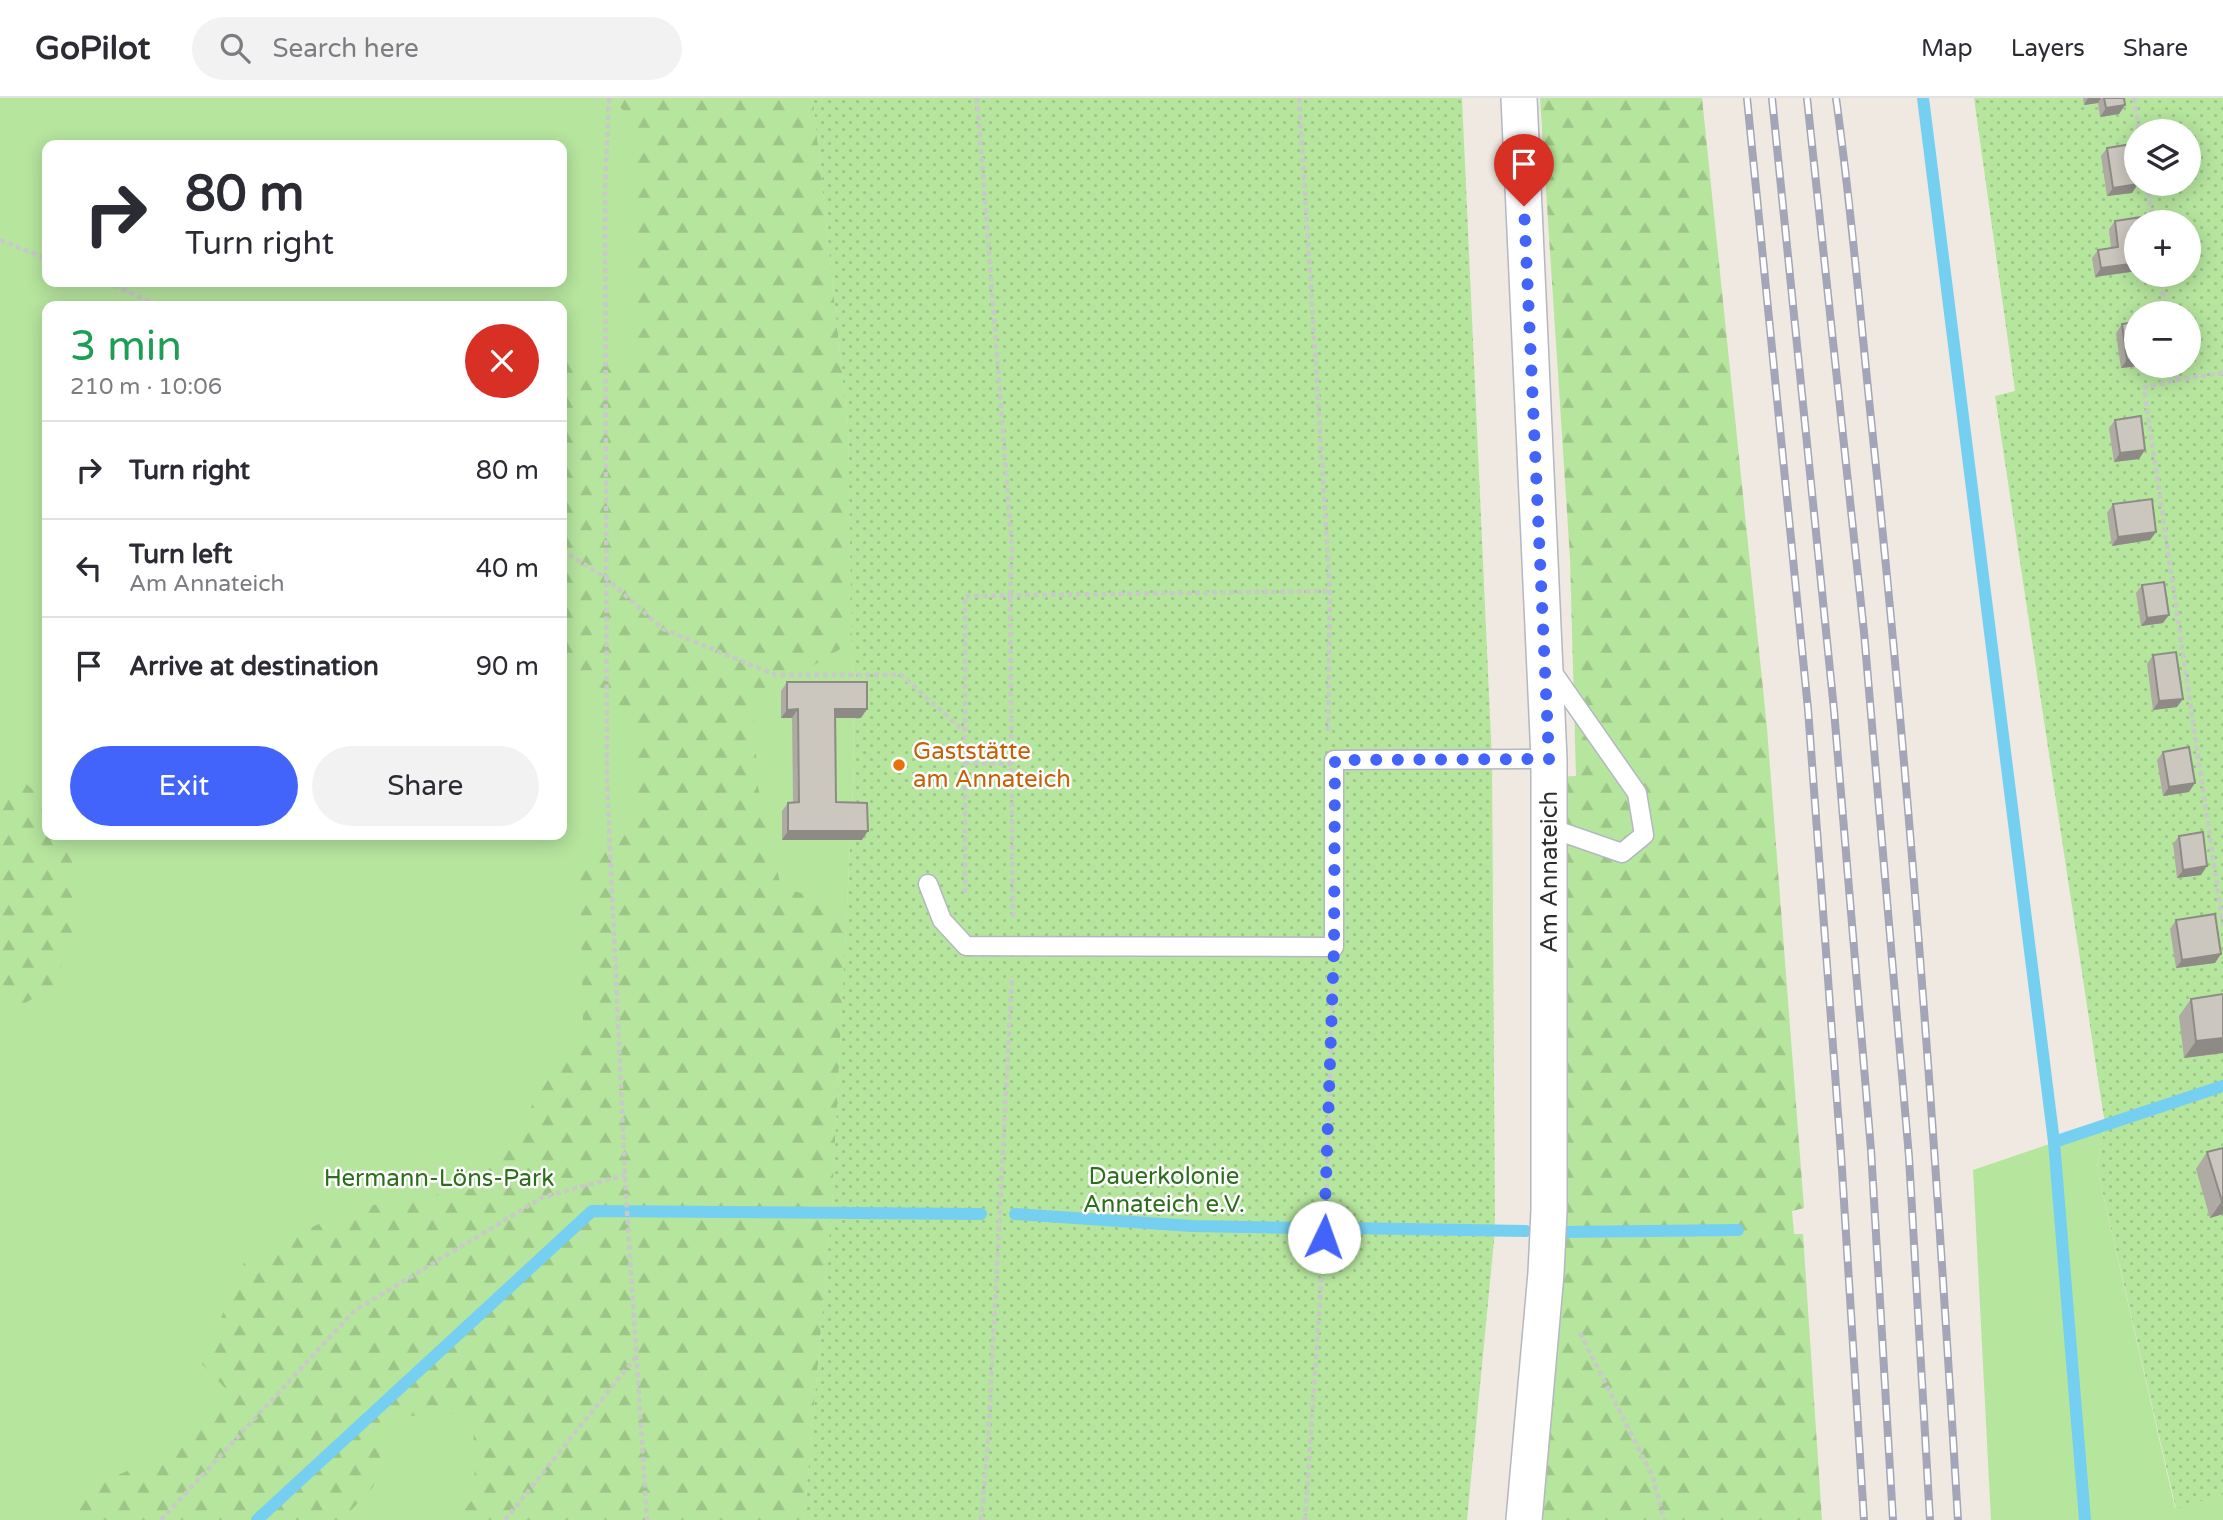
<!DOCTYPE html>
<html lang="en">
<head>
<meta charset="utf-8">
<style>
	:root { --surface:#fff; --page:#f2f2f3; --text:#2b2b33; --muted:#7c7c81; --line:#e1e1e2; --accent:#4264fb }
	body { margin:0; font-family:"Varela Round",sans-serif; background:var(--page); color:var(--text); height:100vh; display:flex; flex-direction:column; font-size:26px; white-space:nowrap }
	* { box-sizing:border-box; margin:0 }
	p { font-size:23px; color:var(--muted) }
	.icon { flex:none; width:38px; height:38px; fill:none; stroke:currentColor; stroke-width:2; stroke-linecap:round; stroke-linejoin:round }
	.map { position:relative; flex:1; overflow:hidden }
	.side { position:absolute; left:42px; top:203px; width:525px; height:539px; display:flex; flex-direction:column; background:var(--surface); border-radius:14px; box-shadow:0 4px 18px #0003 }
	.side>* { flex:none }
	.guide { position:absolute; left:42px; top:42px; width:525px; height:147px; border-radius:14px; box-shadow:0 4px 18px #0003; background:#fff; color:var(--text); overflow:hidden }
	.fabs { position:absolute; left:2124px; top:21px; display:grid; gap:14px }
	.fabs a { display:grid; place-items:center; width:77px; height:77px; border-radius:50%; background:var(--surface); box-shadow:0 4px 18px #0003; font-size:35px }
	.pin { position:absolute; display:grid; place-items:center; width:60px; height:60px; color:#fff; margin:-72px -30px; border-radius:50% 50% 50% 0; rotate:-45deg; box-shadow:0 0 7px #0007 }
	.pin .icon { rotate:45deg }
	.me { position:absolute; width:77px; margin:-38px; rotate:3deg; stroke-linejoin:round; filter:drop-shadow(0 0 5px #0008) }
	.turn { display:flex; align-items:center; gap:24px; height:147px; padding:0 28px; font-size:32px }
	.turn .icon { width:91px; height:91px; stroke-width:2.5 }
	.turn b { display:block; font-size:49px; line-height:60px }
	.round { display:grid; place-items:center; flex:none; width:74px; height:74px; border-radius:37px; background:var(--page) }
	.overview { display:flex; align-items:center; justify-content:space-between; height:119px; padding:0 28px }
	h1 { font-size:42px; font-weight:600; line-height:52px; color:#1e9e55 }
	.primary-button { display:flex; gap:14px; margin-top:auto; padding:14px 28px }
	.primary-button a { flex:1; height:80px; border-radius:42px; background:var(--accent); color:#fff; font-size:28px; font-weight:600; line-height:80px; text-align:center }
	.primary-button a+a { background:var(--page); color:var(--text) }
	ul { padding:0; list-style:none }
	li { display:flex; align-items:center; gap:21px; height:98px; padding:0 28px; border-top:2px solid var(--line) }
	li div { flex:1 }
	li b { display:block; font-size:26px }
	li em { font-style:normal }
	header { display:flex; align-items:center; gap:42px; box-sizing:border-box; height:98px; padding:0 35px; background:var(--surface); border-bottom:2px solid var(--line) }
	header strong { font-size:33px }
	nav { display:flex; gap:38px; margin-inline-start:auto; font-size:24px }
	.search { width:490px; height:63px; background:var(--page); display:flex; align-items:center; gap:18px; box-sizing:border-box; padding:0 24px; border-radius:38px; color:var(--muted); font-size:26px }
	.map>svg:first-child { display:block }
	.grass { fill:#b6e59e; fill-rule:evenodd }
	.forest { fill:url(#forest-firs) }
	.garden { fill:url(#garden-dots); fill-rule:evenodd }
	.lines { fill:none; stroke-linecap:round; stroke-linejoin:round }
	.stream { stroke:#75cff0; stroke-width:12 }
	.service-casing { stroke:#b4b7c1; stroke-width:21 }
	.minor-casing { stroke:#b4b7c1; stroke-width:38 }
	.path { stroke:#c9c9c9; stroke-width:4.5; stroke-dasharray:5 3.5; stroke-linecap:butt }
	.service { stroke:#fff; stroke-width:18 }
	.minor { stroke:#fff; stroke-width:35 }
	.rail-casing { stroke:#a3a6b8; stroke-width:8 }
	.rail { stroke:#fff; stroke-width:5; stroke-dasharray:16; stroke-linecap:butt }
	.wall { fill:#afaba4 }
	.shaded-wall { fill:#8e8b86 }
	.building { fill:#cbc7bf; stroke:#8e8b86; stroke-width:2 }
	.route { stroke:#4264fb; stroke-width:12; stroke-dasharray:0 21.6 }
	.food-dot { fill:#e8710a; stroke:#fff; stroke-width:2.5 }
	.labels { text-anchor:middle; stroke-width:5; stroke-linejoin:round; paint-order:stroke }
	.food-label { font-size:24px; fill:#c56008; stroke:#fff; text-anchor:start }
	.street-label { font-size:24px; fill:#2e2e2e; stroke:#fff }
	.park-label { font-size:24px; fill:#2c6e1b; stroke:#fff }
</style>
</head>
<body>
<header>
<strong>GoPilot</strong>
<div class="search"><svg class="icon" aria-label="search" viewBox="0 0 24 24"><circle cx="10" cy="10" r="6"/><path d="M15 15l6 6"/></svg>Search here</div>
<nav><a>Map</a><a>Layers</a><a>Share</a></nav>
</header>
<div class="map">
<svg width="2223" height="1422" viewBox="0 0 2223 1422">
	<defs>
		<pattern id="forest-firs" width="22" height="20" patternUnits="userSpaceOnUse" patternTransform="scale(1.75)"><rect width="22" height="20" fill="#b6e59e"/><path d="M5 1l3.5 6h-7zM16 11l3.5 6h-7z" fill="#9dc588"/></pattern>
		<pattern id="garden-dots" width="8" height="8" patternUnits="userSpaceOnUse" patternTransform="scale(1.75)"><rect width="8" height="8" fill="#b6e59e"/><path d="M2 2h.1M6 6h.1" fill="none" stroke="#9dc588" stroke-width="1.8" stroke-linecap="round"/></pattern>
	</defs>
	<rect width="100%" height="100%" fill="#efe9e1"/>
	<path class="grass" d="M0 0H813L848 331 854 668 832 1108 804 1422H0ZM47 47H562V184H47ZM47 208H562V737H47Z
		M2105 1027 2097 1070 2175 1410 2223 1395V1422H1991L1973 1072Z"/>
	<path class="forest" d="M611 0H813L848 331 852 544 753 604 758 689 781 789 847 809 832 1108 804 1422H457L475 1398 473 1314 393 1319 373 1389 342 1422H75L77 1394 180 1351 228 1293 202 1266 246 1160 353 1110 435 1098 507 1048 583 925 580 772 639 707 628 622 562 570V264L634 268 630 19Z
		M1540 0H1702L1767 630 1804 1110 1792 1113 1794 1136H1803L1822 1422H1509L1532 1165 1545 679 1576 678 1570 460Z
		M0 678H17L47 704V737H66L79 766 77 829 53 889 13 912 0 910Z"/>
	<path class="garden" d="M813 0H1462L1492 663 1495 1132 1467 1422H804L832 1108 854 668 848 331Z
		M1974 0H2223V1396L2176 1411 2097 1070 2105 1027 1995 298 2015 293ZM2137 33H2189V86H2137ZM2137 124H2189V177H2137ZM2137 215H2189V268H2137Z"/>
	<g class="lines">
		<path class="stream" d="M1923 0 2054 1044 2085 1422
			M2054 1044 2223 988
			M1015 1116 1192 1128 1301 1130
			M1344 1130 1526 1133
			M1561 1134 1738 1132
			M257 1422 592 1113 981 1116"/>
		<defs>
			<path id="service" d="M1550 730 1622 755 1644 737 1637 695 1551 572
				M928 786 942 822 966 848 1334 849V662L1549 661"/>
			<path id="minor" d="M1519 0 1549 661V1113L1546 1175 1524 1422"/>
		</defs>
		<use href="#service" class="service-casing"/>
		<use href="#minor" class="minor-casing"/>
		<path class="path" d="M609 0 605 91 607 686 626 1097 647 1422
			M977 0 1012 451 1010 498 1013 820
			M1299 0 1330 493 1328 634
			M2134 0 2139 33
			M2147 86 2153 124
			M0 142 47 161
			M2160 177 2166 215
			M106 184 160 208
			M2174 268 2176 282
			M2223 275 2176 282 2144 290 2223 828
			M562 452 607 481 663 531 776 577H901L964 633
			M965 665 1012 666
			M965 795V498L1330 493
			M1580 1235 1653 1379 1664 1422
			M161 1422 354 1213 543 1099 625 1077
			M505 1422 635 1260
			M981 1422 988 1343 1012 878
			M1305 1422 1326 1113 1333 878"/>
		<use href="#service" class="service"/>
		<use href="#minor" class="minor"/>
		<defs>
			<path id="rail" d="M1747 0 1808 611 1841 1056 1864 1422
				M1772 0 1834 612 1871 1052 1893 1422
				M1807 0 1864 534 1909 1059 1930 1422
				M1836 0C1851 107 1860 214 1871 321 1910 687 1936 1054 1958 1422"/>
		</defs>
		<use href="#rail" class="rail-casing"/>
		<use href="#rail" class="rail"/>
	</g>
	<path class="wall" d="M2083 0H2124L2125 7 2119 16 2100 19 2098 5 2084 7Z
		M2107 50 2132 95 2107 98 2101 58Z
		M2115 123 2137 124V173L2095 179 2092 160 2098 152 2111 150 2109 131Z
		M2122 226 2137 268H2139L2121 270 2116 235Z
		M2115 322 2139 361 2114 364 2109 330Z
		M2113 406 2156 434 2150 442 2112 448 2107 415Z
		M2142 487 2163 525 2141 528 2136 495Z
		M2153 557 2177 609 2153 612 2147 566Z
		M787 584 861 620H835L836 704 862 742H782V713L788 705 793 704 792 620H781V593Z
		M2163 654 2189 694 2163 698 2157 662Z
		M2179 738 2201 777 2177 780 2173 746Z
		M2176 822 2215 865 2176 870 2170 831Z
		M2191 901 2223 955 2184 960 2179 918Z
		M2223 1050V1116L2210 1120 2196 1071 2207 1054Z"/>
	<path class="shaded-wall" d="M2088 0H2101L2098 5 2084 7Z
		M2125 7 2119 16 2100 19 2106 10Z
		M2138 86 2132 95 2107 98 2113 90Z
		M2137 165V173L2095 179 2101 170Z
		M2137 260V268H2139L2121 270 2127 262Z
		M2145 352 2139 361 2114 364 2120 355Z
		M2156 434 2150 442 2112 448 2118 439Z
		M2169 517 2163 525 2141 528 2147 520Z
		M2183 601 2177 609 2153 612 2159 603Z
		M798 611 792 620H781L787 612Z
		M835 611H867L861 620H829Z
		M2195 685 2189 694 2163 698 2169 689Z
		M788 733H868L862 742H782Z
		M2207 768 2201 777 2177 780 2183 772Z
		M2221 856 2215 865 2176 870 2182 862Z
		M2223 940V955L2184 960 2196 943Z
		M2223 1102V1116L2210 1120 2222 1103Z"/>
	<path class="building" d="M2104 0H2124L2125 7 2106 10Z
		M2132 46 2138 86 2113 90 2107 50Z
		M2142 119 2143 124H2137V165L2101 170 2098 152 2118 149 2115 123Z
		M2137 224V260L2127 262 2122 226Z
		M2141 318 2145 352 2120 355 2115 322Z
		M2152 401 2156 434 2118 439 2113 406Z
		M2164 484 2169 517 2147 520 2142 487Z
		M2176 554 2183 601 2159 603 2153 557Z
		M787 584H867V611H835L836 704 867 705 868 733H788V705L799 704 798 611 787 612Z
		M2189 649 2195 685 2169 689 2163 654Z
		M2203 734 2207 768 2183 772 2179 738Z
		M2215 816 2221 856 2182 862 2176 822Z
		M2223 896V940L2196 943 2191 901Z
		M2223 1050V1102L2222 1103 2207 1054Z"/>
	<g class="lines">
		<path class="route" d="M1324 1139 1334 849 1335 662 1549 661 1524 108"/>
	</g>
	<circle class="food-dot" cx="899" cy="667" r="7"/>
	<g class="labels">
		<g class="food-label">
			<text x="913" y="661">Gaststätte<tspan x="913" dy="28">am Annateich</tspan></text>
		</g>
		<g class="street-label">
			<text transform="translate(1549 774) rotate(-90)" y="8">Am Annateich</text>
		</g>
		<g class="park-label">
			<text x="1164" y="1086">Dauerkolonie<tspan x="1164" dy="28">Annateich e.V.</tspan></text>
			<text x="439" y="1088">Hermann-Löns-Park</text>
		</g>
	</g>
</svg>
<div class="fabs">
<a><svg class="icon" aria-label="layers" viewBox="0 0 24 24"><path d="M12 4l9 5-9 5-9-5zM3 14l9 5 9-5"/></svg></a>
<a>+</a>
<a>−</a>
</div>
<div class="pin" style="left:1524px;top:108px;background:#d93025"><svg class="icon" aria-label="arrive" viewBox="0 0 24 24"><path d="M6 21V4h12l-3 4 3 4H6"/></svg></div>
<svg class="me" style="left:1324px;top:1139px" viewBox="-20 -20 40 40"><circle r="19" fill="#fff"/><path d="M0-13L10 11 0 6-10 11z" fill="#4264fb"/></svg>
<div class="guide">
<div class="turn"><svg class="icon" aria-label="right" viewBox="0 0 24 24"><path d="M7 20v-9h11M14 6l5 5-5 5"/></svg><div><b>80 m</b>Turn right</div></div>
</div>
<section class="side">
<div class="overview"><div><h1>3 min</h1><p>210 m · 10:06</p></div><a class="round" style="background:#d93025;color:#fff"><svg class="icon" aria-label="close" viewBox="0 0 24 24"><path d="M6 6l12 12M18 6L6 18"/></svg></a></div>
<ul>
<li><svg class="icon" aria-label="right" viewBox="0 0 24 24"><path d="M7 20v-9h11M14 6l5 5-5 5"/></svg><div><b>Turn right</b></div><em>80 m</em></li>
<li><svg class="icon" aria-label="left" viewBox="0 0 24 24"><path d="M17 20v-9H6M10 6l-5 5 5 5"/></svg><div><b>Turn left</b><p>Am Annateich</p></div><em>40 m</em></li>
<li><svg class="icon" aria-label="arrive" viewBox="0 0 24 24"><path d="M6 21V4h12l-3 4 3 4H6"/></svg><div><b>Arrive at destination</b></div><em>90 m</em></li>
</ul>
<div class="primary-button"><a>Exit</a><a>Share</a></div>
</section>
</div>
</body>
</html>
